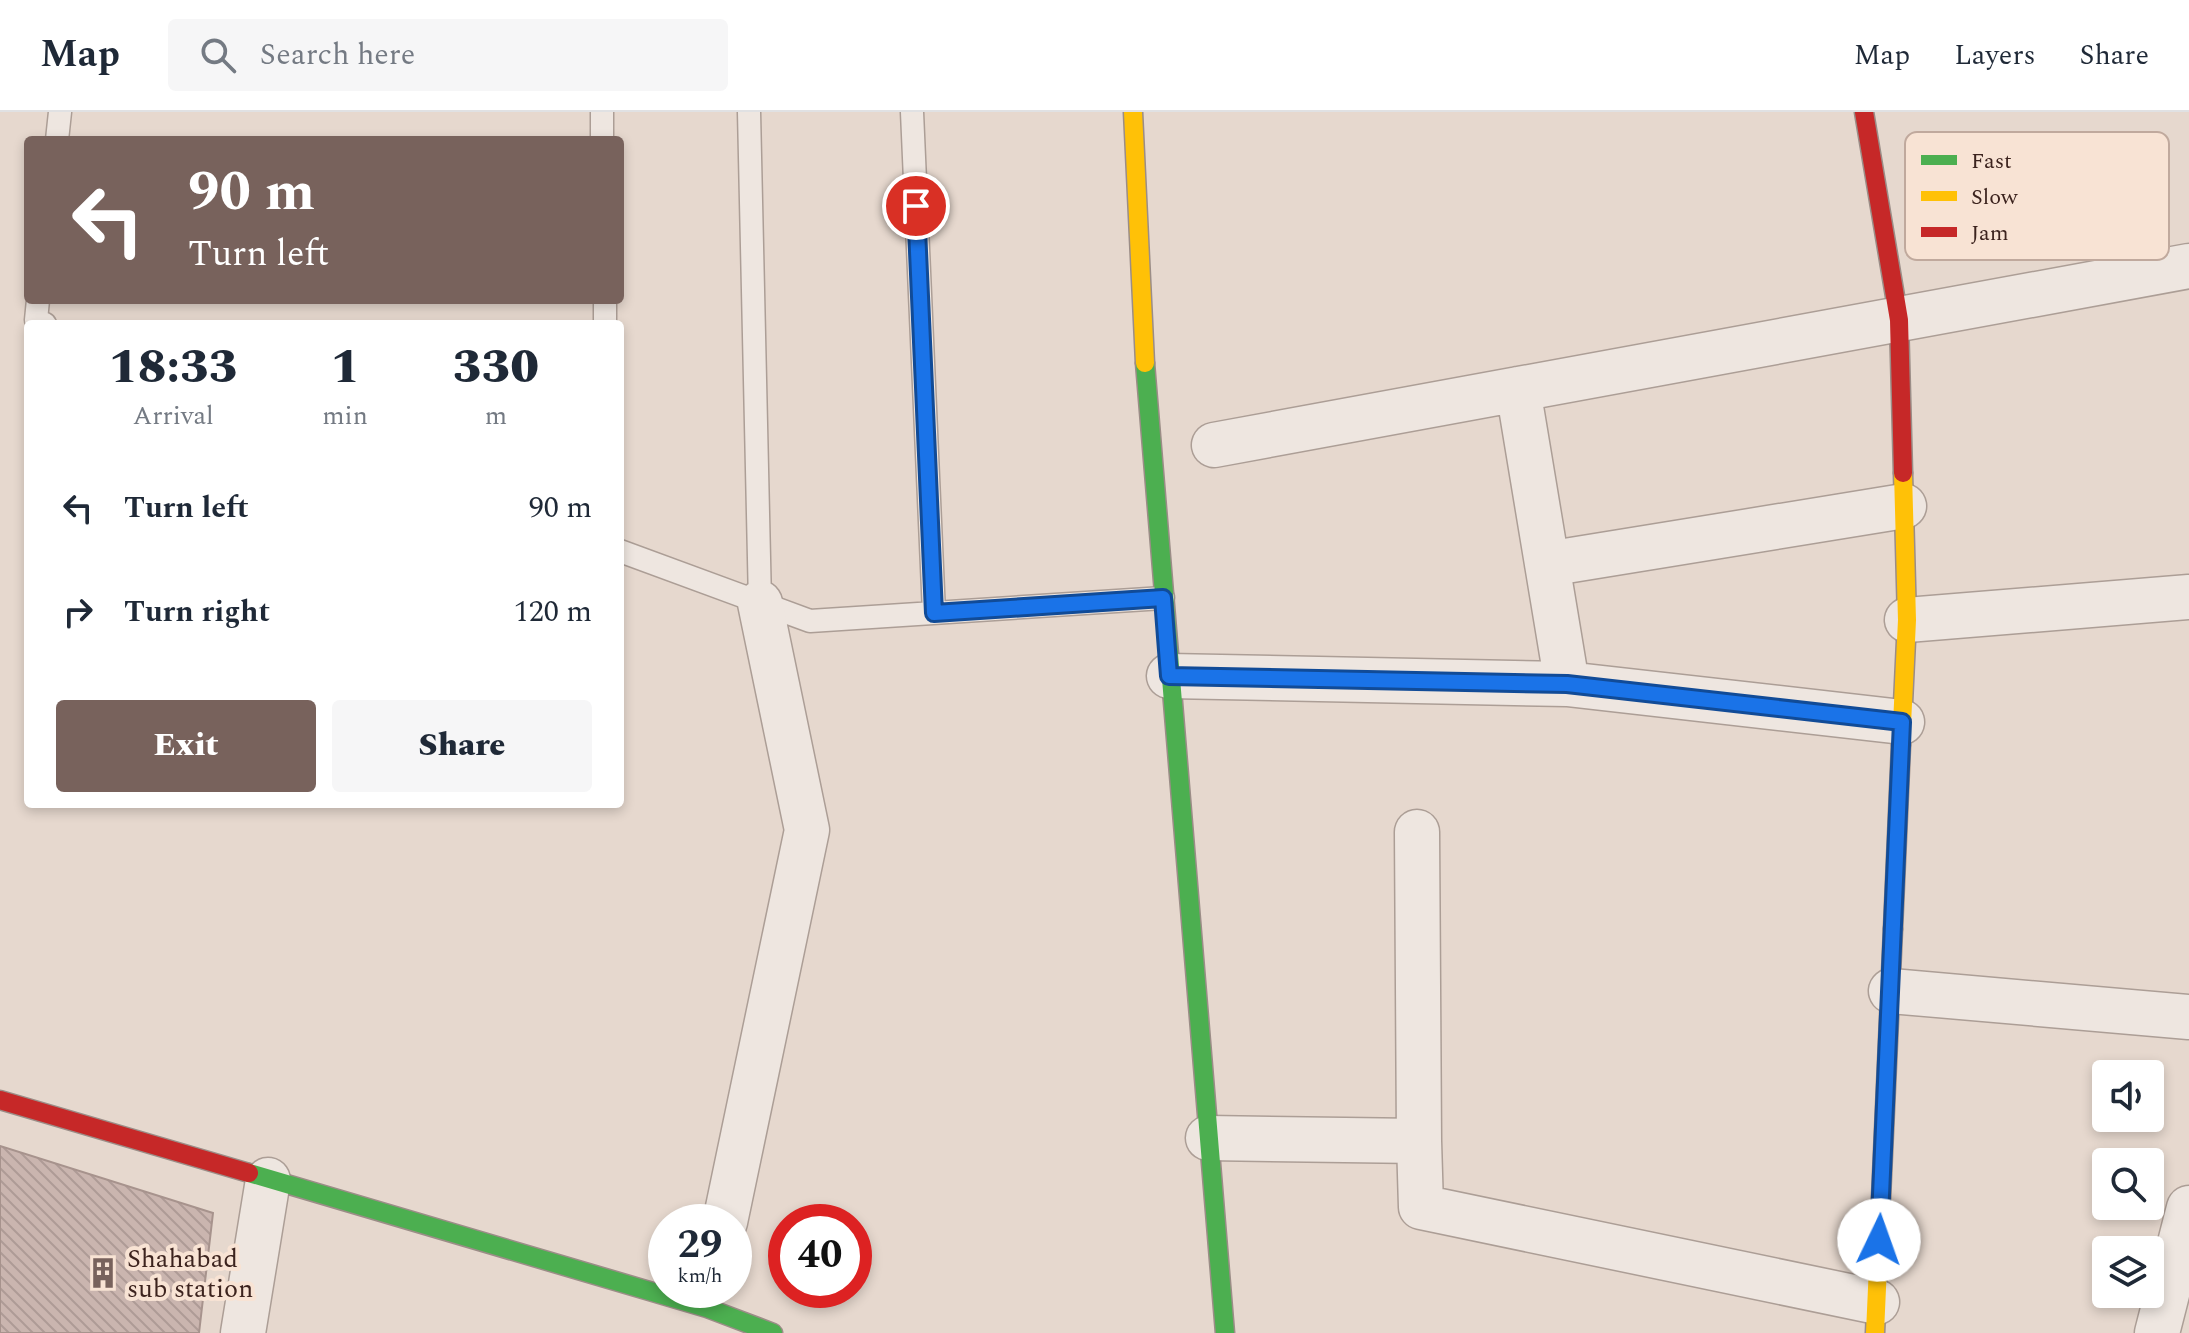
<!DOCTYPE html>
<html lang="en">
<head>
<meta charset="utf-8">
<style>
	:root { --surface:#fff; --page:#f6f6f7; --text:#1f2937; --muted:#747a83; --line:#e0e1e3; --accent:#78625c }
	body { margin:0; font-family:Spectral,serif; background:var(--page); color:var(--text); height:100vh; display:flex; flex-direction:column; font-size:30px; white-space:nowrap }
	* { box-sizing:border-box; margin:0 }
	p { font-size:26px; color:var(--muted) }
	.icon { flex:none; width:44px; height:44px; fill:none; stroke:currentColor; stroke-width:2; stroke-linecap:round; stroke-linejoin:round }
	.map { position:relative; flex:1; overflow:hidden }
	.details { position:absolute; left:24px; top:208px; width:600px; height:488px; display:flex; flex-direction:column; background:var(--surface); border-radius:8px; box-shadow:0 4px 12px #0003 }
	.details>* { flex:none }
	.hud { position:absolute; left:24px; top:24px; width:600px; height:168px; border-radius:8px; box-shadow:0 4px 12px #0003; background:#78625c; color:#fff; overflow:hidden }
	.controls { position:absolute; left:2092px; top:948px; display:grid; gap:16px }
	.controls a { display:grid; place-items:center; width:72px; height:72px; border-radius:8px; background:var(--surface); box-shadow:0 4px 12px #0003; font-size:40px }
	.speed { position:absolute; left:648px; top:1092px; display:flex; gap:16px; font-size:40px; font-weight:700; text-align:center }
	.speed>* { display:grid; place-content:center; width:104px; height:104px; border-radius:50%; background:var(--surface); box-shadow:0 4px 12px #0003; line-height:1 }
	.speed small { font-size:20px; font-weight:400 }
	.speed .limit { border:12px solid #d22; background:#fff; color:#111 }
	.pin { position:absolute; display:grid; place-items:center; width:68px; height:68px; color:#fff; margin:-34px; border:4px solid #fff; border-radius:50%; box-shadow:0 2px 8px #0007 }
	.me { position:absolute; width:88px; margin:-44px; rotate:3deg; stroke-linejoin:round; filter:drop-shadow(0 0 6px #0008) }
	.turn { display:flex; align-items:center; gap:28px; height:168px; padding:0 32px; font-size:36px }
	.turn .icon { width:104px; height:104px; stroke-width:2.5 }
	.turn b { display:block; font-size:56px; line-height:68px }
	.eta { display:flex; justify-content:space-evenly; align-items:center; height:136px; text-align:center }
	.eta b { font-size:48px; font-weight:800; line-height:56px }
	.primary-button { display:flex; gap:16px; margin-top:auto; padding:16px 32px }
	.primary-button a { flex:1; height:92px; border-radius:8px; background:var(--accent); color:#fff; font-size:32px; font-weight:800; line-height:92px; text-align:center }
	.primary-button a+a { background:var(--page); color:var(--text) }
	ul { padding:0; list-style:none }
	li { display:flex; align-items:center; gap:24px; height:104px; padding:0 32px }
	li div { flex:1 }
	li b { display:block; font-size:30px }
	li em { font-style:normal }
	header { display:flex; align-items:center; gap:48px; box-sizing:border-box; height:112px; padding:0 40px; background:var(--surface); border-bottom:2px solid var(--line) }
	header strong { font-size:38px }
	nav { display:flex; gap:44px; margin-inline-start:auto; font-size:28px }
	.search { width:560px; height:72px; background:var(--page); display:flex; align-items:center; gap:20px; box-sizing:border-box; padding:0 28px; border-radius:8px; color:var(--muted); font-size:30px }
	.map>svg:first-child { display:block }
	.building { fill:url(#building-back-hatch); stroke:#a7938d; stroke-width:2 }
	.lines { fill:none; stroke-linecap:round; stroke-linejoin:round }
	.lane-casing { stroke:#ac9e96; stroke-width:25 }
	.street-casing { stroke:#ac9e96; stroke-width:47 }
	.fast-casing { stroke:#9b8d87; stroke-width:21 }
	.slow-casing { stroke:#9b8d87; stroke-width:21 }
	.jam-casing { stroke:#9b8d87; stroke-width:21 }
	.lane { stroke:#eee6e0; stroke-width:22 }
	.street { stroke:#eee6e0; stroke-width:44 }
	.fast { stroke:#4caf50; stroke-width:18 }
	.slow { stroke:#ffc107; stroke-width:18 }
	.jam { stroke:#c62828; stroke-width:18 }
	.route-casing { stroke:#114b97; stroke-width:20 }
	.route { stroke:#1a73e8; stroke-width:14 }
	.labels { text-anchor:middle; stroke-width:8; stroke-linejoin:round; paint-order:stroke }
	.poi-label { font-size:26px; fill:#3c231e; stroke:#f8e3d4; text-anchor:start }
	.key { fill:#f8e3d4; stroke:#c0a99d; stroke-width:2 }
	.key-label { font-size:22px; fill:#3c231e }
</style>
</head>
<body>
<header>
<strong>Map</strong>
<div class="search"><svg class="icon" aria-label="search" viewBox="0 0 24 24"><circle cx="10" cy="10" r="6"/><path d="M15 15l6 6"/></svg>Search here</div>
<nav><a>Map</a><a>Layers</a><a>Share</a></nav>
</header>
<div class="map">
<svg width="2189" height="1221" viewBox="0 0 2189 1221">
	<defs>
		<pattern id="building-back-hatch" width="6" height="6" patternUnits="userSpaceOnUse" patternTransform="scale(2)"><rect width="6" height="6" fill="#cab5af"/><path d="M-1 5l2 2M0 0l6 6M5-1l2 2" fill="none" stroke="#ae9b96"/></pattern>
	</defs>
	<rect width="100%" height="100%" fill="#e6d8ce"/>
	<path class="building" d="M0 1034 213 1101 199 1221H0Z"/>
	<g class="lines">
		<defs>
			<path id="lane" d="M602 0V28
				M749 0 760 491
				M912 0 934 501
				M57 28 60 0
				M38 188 36 208 45 212
				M605 188V212
				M620 439 810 509 1163 486"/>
			<path id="street" d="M1214 333 2189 154
				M1547 452 1904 394
				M1907 508 2189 485
				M1169 564 1567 572 1518 277
				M1567 572 1902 610
				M1417 720 1419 1029
				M1891 879 2189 905
				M1208 1026 1419 1029 1421 1095 1877 1190
				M725 1110 807 718 760 491
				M243 1221 268 1068
				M2157 1221 2189 1096"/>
			<path id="fast" d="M1145 251 1225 1221
				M249 1061 707 1196 773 1221"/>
			<path id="slow" d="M1133 0 1145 251
				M1901 633 1907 508 1903 361
				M1875 1221 1893 817"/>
			<path id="jam" d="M1864 0 1899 208 1903 361
				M1893 817 1901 633
				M0 988 249 1061"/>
		</defs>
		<use href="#lane" class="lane-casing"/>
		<use href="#street" class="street-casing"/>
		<use href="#fast" class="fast-casing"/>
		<use href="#slow" class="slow-casing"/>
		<use href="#jam" class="jam-casing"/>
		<use href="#lane" class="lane"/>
		<use href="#street" class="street"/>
		<use href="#fast" class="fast"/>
		<use href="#slow" class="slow"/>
		<use href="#jam" class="jam"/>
	</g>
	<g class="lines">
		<defs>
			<path id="route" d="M916 94 934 501 1163 486 1169 564 1567 572 1902 610 1879 1128"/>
		</defs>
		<use href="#route" class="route-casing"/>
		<use href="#route" class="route"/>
	</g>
	<defs>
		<symbol id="building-bare" viewBox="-9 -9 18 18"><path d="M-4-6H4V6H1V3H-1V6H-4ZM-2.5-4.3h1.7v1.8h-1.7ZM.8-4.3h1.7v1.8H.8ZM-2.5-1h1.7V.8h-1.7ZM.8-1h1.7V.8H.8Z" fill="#78625c" stroke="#f8e3d4" stroke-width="2.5" paint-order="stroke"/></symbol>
	</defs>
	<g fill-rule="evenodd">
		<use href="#building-bare" x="81" y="1139" width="44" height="44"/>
	</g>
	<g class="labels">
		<g class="poi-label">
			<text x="127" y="1155">Shahabad<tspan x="127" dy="30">sub station</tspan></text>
		</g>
	</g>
	<rect x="1905" y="20" width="264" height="128" rx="12" class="key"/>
	<rect x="1921" y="43" width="36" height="10" fill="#4caf50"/>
	<rect x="1921" y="79" width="36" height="10" fill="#ffc107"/>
	<rect x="1921" y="115" width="36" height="10" fill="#c62828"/>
	<g class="key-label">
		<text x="1971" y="56">Fast</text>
		<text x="1971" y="92">Slow</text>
		<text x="1971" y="128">Jam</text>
	</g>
</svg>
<div class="controls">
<a><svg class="icon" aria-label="sound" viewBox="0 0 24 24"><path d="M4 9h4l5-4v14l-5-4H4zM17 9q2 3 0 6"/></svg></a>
<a><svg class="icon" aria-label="search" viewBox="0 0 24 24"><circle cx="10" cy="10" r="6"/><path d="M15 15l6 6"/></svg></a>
<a><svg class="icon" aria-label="layers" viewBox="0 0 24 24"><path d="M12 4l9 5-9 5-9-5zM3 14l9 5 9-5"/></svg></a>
</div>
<div class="speed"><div>29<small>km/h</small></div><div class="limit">40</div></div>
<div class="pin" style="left:916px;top:94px;background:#d93025"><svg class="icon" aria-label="arrive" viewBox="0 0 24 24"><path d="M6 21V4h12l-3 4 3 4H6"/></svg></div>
<svg class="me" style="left:1879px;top:1128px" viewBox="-20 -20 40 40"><circle r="19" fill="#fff"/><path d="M0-13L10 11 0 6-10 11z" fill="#1a73e8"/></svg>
<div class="hud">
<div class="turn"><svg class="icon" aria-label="left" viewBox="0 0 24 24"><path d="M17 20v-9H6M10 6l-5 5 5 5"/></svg><div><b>90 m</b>Turn left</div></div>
</div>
<section class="details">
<div class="eta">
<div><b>18:33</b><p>Arrival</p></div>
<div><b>1</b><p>min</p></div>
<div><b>330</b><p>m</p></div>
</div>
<ul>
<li><svg class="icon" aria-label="left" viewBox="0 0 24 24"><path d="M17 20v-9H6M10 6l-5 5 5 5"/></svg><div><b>Turn left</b></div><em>90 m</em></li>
<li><svg class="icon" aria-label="right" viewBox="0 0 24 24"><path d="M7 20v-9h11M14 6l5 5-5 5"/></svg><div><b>Turn right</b></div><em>120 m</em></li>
</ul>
<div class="primary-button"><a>Exit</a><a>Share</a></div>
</section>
</div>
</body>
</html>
